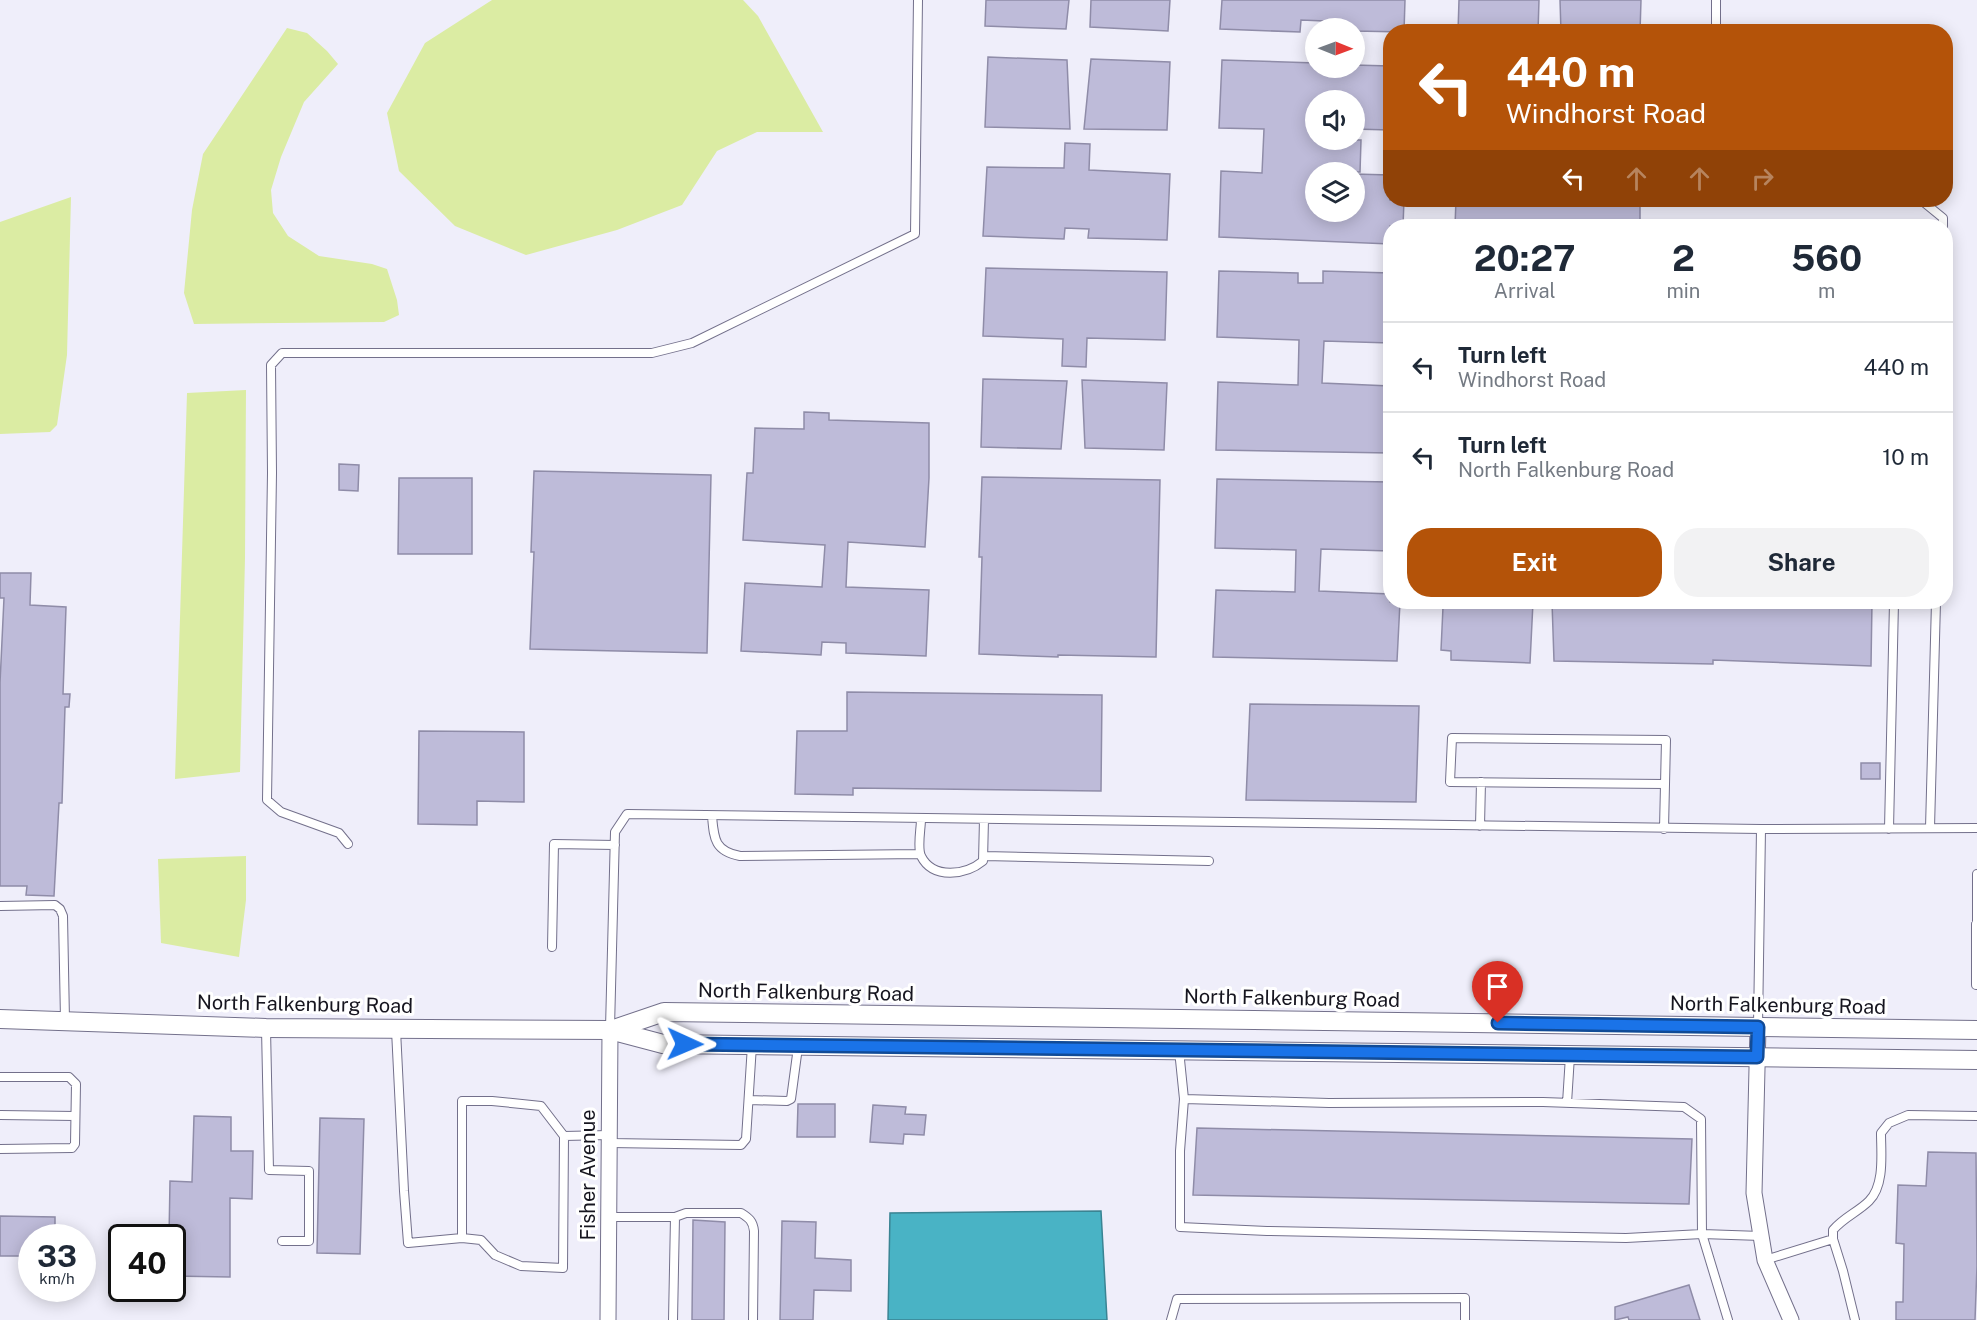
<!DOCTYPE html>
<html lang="en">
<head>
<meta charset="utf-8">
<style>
	:root { --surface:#fff; --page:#f2f2f3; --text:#1f2937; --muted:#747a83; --line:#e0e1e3; --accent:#b45309 }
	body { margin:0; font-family:"Public Sans",sans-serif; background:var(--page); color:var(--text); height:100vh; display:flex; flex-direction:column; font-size:22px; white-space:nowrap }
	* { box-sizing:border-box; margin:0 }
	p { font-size:20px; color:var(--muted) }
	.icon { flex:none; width:33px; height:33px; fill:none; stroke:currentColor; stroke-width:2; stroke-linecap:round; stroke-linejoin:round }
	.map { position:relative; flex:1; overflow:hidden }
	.panel { position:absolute; left:1383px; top:219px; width:570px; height:390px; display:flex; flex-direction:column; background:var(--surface); border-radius:24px; box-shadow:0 3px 15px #0003 }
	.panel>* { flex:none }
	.banner { position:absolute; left:1383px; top:24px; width:570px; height:183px; border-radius:24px; box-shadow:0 3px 15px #0003; background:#b45309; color:#fff; overflow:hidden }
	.needle { width:39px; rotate:91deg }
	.buttons { position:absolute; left:1305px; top:18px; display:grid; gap:12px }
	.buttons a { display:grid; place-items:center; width:60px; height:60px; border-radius:50%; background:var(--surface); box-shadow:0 3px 15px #0003; font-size:30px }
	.speed { position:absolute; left:18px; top:1224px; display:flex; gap:12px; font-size:30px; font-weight:700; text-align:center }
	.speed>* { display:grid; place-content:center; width:78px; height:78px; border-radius:50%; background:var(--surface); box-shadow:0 3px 15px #0003; line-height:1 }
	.speed small { font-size:15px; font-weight:400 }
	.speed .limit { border:3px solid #111; border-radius:9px; background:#fff; color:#111 }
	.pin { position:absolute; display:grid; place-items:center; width:51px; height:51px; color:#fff; margin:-62px -26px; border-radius:50% 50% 50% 0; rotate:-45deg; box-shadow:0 0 6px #0007 }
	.pin .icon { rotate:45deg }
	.me { position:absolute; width:66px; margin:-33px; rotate:91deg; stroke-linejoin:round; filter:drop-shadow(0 0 4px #0008) }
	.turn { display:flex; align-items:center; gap:21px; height:126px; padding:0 24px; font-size:27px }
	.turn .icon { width:78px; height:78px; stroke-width:2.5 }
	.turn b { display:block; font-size:42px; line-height:51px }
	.lanes { display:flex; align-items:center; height:57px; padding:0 24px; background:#0003; justify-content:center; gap:30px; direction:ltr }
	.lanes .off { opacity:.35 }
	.eta { display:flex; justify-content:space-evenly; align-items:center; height:102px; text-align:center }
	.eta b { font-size:36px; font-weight:700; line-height:42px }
	.button { display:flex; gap:12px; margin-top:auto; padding:12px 24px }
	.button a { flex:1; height:69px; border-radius:24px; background:var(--accent); color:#fff; font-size:24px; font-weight:700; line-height:69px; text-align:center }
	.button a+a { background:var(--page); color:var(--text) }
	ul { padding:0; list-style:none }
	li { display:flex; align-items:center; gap:18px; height:90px; padding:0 24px; border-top:2px solid var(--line) }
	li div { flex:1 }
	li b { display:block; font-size:22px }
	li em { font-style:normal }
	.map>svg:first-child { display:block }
	.green { fill:#dbeca3 }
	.water { fill:#49b3c5; stroke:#3a8493; stroke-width:1.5 }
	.building { fill:#bebbd9; stroke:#8f8ca8; stroke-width:1.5 }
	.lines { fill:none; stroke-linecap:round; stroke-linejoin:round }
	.service-casing { stroke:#73708b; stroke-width:10 }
	.minor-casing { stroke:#73708b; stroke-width:17 }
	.tertiary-casing { stroke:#73708b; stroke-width:20 }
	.service { stroke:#fff; stroke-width:8 }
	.minor { stroke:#fff; stroke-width:15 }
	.tertiary { stroke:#fff; stroke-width:18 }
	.route-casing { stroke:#114b97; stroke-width:15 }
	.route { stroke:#1a73e8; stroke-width:10 }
	.labels { text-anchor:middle; stroke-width:6; stroke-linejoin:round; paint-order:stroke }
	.street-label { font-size:20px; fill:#16151f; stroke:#fff }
</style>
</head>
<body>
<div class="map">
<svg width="1977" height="1320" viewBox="0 0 1977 1320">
	<rect width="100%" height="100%" fill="#efeefa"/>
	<path class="green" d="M492 0H743L758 16 823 132H757L717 151 682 205 617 230 526 255 455 226 399 171 387 113 425 43Z
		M287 28 307 33 327 51 338 64 304 102 281 157 271 190 273 213 288 236 319 256 372 264 387 269 397 300 399 315 384 322 194 324 184 293 192 210 203 154Z
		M71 197 67 355 57 425 50 432 0 434V222Z
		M246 390 245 558 240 772 175 779 187 393Z
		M246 856V900L239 957 161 943 158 859Z"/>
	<path class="water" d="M1101 1211 1107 1320H888L890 1213Z"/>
	<path class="building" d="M986 0H1069L1066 29 985 26Z
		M1091 0H1170L1168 31 1090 27Z
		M1222 0H1405L1404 32 1354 31V28H1325V21L1301 20 1300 32 1220 29Z
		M1459 0H1539L1538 32H1458Z
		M1560 0H1641L1640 32H1561Z
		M988 57 1067 60 1070 129 985 127Z
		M1091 59 1170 62 1167 130 1084 129Z
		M1222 60 1316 63V68H1354V65L1390 66V130L1354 129V100H1316V140H1361L1360 172H1316V212H1354V174L1390 175V200H1404L1403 226H1390V244L1219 237 1221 171 1262 173 1264 129 1219 128Z
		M1065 143 1090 144 1089 170 1170 174 1167 240 1088 238 1089 229 1065 228 1064 239 983 236 987 167 1064 168Z
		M1456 200H1640V226H1455Z
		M986 268 1167 272 1165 340 1087 338 1086 367 1062 366 1063 339 983 336Z
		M1219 271 1298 273V283H1323V271L1390 273V343L1324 341 1322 383 1390 386V453L1216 450 1218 382 1298 385 1299 340 1217 337Z
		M983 379 1067 381 1061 449 981 447Z
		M1082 380 1167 383 1164 450 1085 448Z
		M804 412 829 413V420L929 423V478L925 547 848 542 846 587 929 590 926 656 846 653V643L822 642 821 655 741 651 745 583 822 587 825 545 743 540 747 473H753L755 428 804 429Z
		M339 464 359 465 358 491 339 490Z
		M534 471 711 475 707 653 530 649 534 552H531Z
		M982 477 1160 480 1156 657 1058 655V657L979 654 982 557H979Z
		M399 478H472V554H398Z
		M1217 479 1390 482V551L1321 549 1319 591 1390 594V602H1400L1397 661 1213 657 1216 590 1295 592 1296 550 1215 548Z
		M0 573H31L30 605 66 607 63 694H70L69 707H65L62 803H59L54 896 26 895 27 886H0V683L4 598H0Z
		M1451 602H1533L1530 663 1451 660V651L1441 650 1443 607 1451 606Z
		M1552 602H1872L1871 666 1713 660V664L1554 661Z
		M847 692 1102 695 1101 791 853 788V795L795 794 797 731H847Z
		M1250 704 1419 706 1416 802 1246 800Z
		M419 731 524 732V802L477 801V825L418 824Z
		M1861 763H1880V779H1861Z
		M798 1104H835V1137H797Z
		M873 1105 906 1107 905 1114 926 1115 924 1135 904 1134 903 1144 870 1142Z
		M194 1116 231 1117V1151H253L252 1199 230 1198V1277L172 1276V1238H169L170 1181 192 1182Z
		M320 1118 364 1119 360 1254 317 1253Z
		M1197 1128 1692 1139 1689 1204 1193 1195Z
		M1928 1152 1976 1153 1977 1266 1975 1320H1896V1302H1903L1904 1244 1896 1243 1898 1185 1926 1186Z
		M0 1216 55 1217V1238H32V1256H0Z
		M693 1220 725 1222 724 1320H692Z
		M782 1221 816 1222 815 1258 851 1260V1291L814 1290 813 1320H780Z
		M1689 1285 1700 1320H1629L1628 1317 1615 1320V1307Z"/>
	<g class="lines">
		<defs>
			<path id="service" d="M1716 32V0
				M1921 200 1943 218V226
				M712 816C714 838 714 851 740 856L920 854
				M921 819C921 829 917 847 921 856 933 880 966 875 983 861L984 819
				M1480 826 1481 782
				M1930 828 1936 602
				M1664 829 1666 740 1452 738 1450 782 1665 784
				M1761 829 1977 828
				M1889 829 1894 602
				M348 844 339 833 281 812 267 800 272 473 271 365 282 353H652L692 343 915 234 918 0
				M984 856 1209 861
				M1977 874V924
				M0 906 55 905 60 909 63 916 65 1020
				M552 947 554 844 615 845
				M1976 985V924
				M610 1028 615 832 627 814 1761 829 1758 1026
				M266 1029 269 1170 309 1171V1241H282
				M396 1030 404 1191 408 1243 462 1238 481 1240 495 1255 521 1266 563 1268 564 1136 541 1106 492 1101H462V1238
				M1179 1050 1184 1099 1329 1103 1543 1102 1684 1107 1701 1119 1702 1234 1761 1236
				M0 1077H69L76 1084 75 1144 72 1148 0 1149
				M1184 1099 1180 1151V1227L1267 1231 1626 1238 1702 1234 1728 1320
				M749 1100 787 1101 791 1099 798 1047
				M1567 1103 1570 1056
				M0 1115 75 1116
				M564 1136 609 1135
				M610 1143 741 1145 746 1139 752 1045
				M609 1217H675L686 1213H741C749 1218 753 1221 754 1231L753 1320
				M1833 1239 1843 1271 1855 1320
				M1765 1260 1833 1239V1230C1844 1217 1858 1212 1869 1201 1885 1185 1881 1153 1881 1133L1889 1123 1908 1115 1977 1116
				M673 1320 675 1217
				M1171 1320 1177 1299 1465 1298V1320"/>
			<path id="minor" d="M1758 1027 1754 1193 1765 1260 1791 1320
				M608 1320 610 1030"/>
			<path id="tertiary" d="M0 1019 266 1028 610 1030 663 1044 1977 1060
				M611 1030 664 1012 1977 1030"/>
		</defs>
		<use href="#service" class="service-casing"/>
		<use href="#minor" class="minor-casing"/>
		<use href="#tertiary" class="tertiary-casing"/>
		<use href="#service" class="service"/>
		<use href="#minor" class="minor"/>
		<use href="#tertiary" class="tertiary"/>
	</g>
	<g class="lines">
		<defs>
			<path id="route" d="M685 1044 1757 1057 1758 1027 1498 1023"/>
		</defs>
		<use href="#route" class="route-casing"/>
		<use href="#route" class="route"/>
	</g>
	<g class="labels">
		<g class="street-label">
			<text transform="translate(806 992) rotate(1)" y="7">North Falkenburg Road</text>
			<text transform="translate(1292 998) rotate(1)" y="7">North Falkenburg Road</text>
			<text transform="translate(305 1004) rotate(1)" y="7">North Falkenburg Road</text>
			<text transform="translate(1778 1005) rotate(1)" y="7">North Falkenburg Road</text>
			<text transform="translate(588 1175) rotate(-90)" y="7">Fisher Avenue</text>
		</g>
	</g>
</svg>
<div class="buttons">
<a><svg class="needle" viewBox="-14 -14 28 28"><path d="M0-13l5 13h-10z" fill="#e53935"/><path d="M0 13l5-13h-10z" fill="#747a83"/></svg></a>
<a><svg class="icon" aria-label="sound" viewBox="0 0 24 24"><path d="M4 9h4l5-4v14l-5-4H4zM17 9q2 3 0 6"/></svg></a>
<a><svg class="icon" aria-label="layers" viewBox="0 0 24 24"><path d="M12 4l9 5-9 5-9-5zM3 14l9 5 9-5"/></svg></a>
</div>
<div class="speed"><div>33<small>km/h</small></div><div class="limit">40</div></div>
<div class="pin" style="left:1498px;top:1023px;background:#d93025"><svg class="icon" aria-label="arrive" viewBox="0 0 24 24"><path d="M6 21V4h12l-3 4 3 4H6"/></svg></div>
<svg class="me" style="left:685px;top:1044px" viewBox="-20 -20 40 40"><path d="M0-17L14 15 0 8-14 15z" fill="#1a73e8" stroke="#fff" stroke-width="4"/></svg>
<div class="banner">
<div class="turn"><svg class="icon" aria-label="left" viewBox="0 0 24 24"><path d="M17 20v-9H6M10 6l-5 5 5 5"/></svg><div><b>440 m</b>Windhorst Road</div></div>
<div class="lanes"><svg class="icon" aria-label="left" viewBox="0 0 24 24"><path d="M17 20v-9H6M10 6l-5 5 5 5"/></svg><svg class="icon off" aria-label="ahead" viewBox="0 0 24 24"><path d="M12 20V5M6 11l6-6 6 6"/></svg><svg class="icon off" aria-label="ahead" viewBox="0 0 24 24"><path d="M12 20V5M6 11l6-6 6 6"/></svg><svg class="icon off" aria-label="right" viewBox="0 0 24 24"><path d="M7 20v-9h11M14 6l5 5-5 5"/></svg></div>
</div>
<section class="panel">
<div class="eta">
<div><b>20:27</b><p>Arrival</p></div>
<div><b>2</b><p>min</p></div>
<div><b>560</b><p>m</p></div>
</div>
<ul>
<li><svg class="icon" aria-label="left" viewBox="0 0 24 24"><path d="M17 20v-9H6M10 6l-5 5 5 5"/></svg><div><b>Turn left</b><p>Windhorst Road</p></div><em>440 m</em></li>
<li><svg class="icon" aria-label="left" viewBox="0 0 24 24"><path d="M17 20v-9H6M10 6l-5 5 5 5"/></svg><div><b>Turn left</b><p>North Falkenburg Road</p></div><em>10 m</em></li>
</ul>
<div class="button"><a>Exit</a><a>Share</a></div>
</section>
</div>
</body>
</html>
